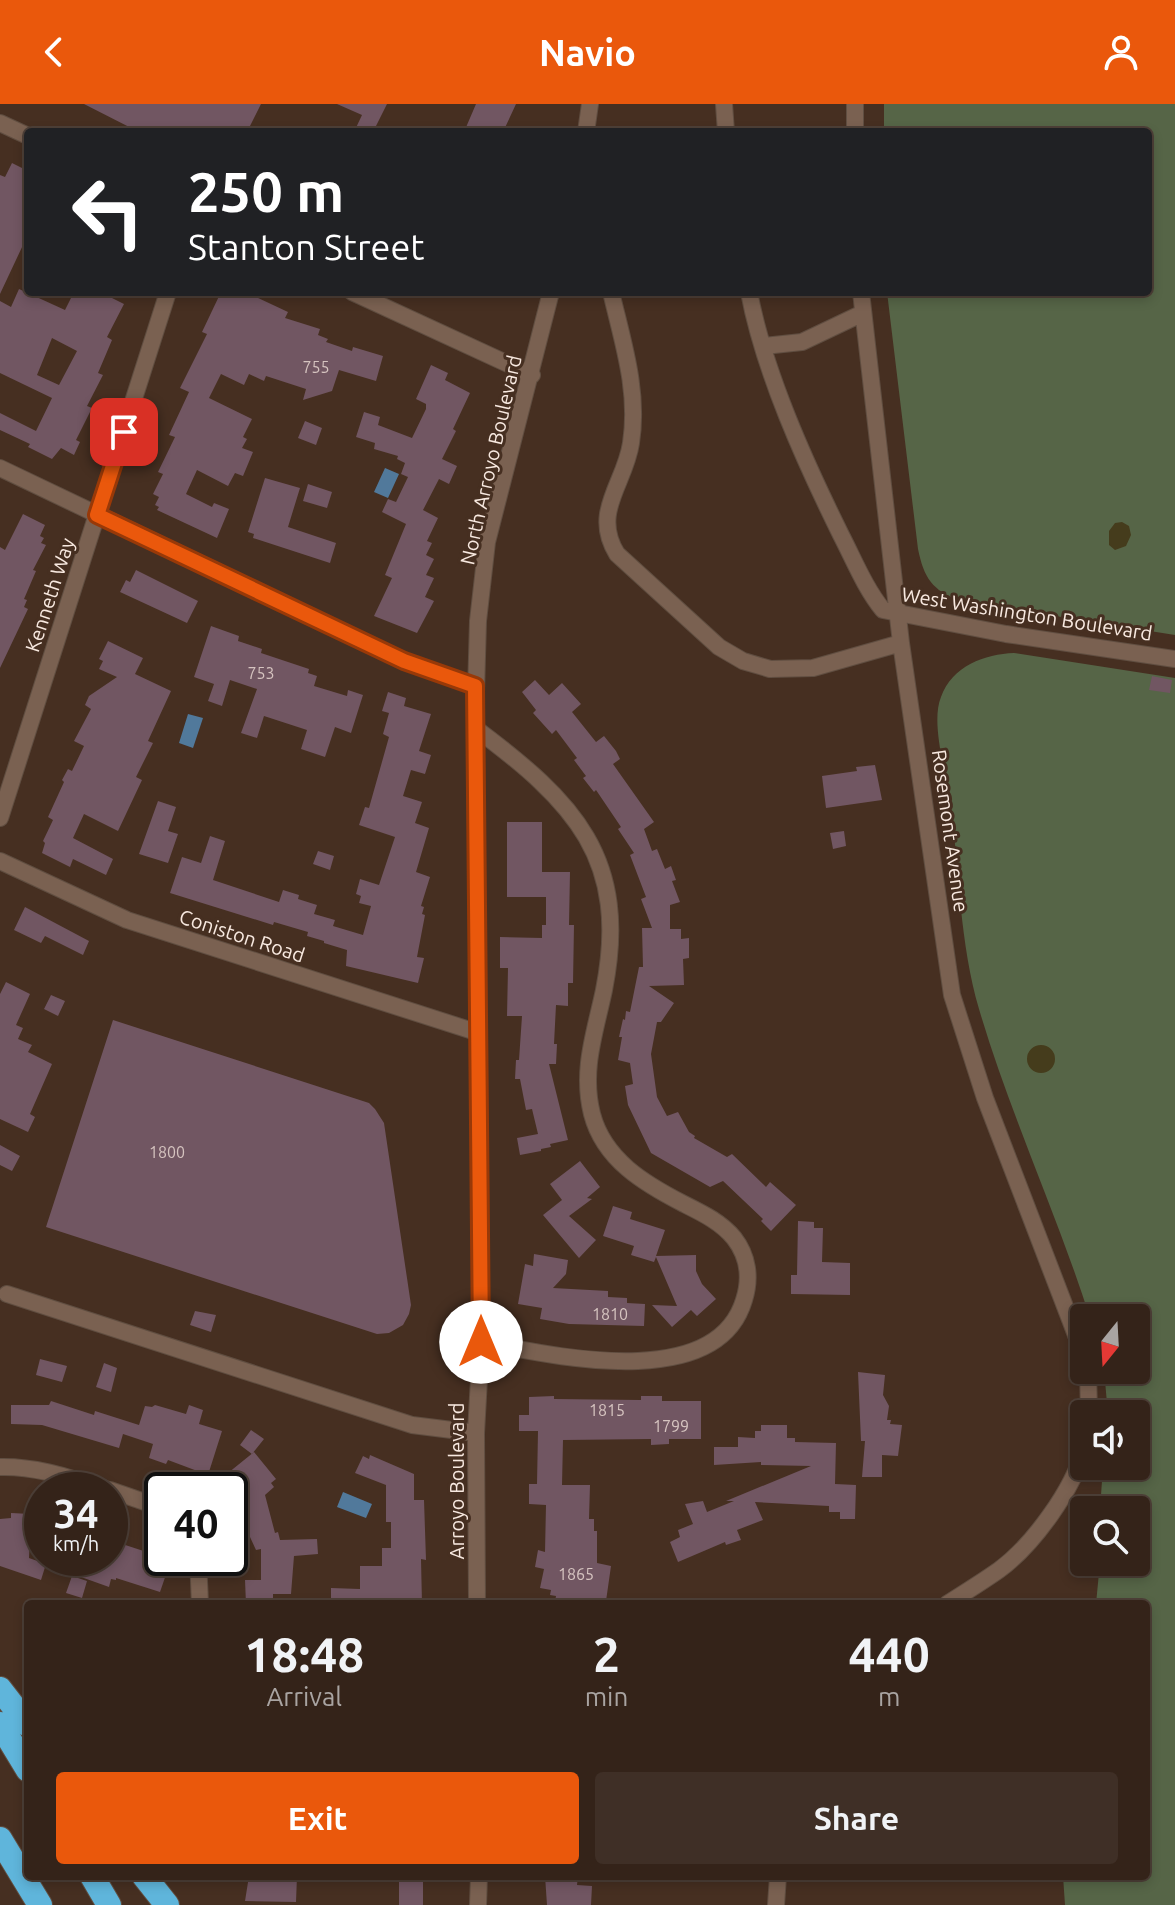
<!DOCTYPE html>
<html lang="en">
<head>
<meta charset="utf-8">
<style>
	:root { --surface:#342319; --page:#3f2f26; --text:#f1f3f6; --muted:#a9a4a2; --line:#4e4038; --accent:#ea580c }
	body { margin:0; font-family:Ubuntu,sans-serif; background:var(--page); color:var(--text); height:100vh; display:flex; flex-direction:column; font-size:30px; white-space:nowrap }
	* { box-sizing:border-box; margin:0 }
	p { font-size:26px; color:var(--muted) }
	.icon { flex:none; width:44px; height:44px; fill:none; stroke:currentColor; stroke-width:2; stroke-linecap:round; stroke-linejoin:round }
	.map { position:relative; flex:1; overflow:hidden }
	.drawer { position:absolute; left:24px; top:1496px; width:1126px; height:280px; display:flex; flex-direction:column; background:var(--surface); border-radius:8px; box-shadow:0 4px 12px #0003,0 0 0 2px var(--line) }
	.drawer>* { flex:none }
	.banner { position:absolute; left:24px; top:24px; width:1128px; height:168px; border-radius:8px; box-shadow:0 4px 12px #0003,0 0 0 2px var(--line); background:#202124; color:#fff; overflow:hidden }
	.needle { width:52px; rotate:198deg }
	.tools { position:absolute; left:1070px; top:1200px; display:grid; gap:16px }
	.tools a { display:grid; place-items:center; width:80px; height:80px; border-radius:8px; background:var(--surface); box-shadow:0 4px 12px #0003,0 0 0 2px var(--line); font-size:40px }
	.speed { position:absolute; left:24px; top:1368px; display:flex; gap:16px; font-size:40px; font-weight:700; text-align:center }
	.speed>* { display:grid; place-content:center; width:104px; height:104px; border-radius:50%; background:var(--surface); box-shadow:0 4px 12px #0003,0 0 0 2px var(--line); line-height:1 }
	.speed small { font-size:20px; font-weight:400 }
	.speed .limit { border:4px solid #111; border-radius:12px; background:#fff; color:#111 }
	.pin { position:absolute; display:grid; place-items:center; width:68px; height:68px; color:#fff; margin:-34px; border-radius:16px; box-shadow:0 4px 12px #0006 }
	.me { position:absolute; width:88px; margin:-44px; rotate:0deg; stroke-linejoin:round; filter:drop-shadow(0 0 6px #0008) }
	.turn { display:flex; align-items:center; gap:28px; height:168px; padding:0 32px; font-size:36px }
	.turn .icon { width:104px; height:104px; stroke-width:2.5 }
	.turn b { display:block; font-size:56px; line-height:68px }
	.eta { display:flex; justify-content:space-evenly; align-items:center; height:136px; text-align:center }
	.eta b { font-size:48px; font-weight:600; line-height:56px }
	.primary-button { display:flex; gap:16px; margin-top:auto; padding:16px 32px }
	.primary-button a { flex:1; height:92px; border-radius:8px; background:var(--accent); color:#fff; font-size:32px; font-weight:600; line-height:92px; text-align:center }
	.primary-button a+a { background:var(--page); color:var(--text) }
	header { display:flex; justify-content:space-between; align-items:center; height:104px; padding:0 32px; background:var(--accent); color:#fff; font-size:36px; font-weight:600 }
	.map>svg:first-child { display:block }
	.green { fill:#566547 }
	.sand { fill:#453c1c }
	.water { fill:#51799b }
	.building { fill:#715662; fill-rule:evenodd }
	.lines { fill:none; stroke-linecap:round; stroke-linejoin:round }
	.minor-casing { stroke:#604e41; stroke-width:18 }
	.highway-casing { stroke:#604e41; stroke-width:26 }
	.minor { stroke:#7a6151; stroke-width:16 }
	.highway { stroke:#5fb5db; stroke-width:24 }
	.route-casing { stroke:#983908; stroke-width:20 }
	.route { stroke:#ea580c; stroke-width:14 }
	.labels { text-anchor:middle; stroke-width:6; stroke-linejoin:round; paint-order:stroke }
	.number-label { font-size:16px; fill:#d6c4c0 }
	.street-label { font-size:20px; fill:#f8e9e0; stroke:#462f21 }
</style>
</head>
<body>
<header><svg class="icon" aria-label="back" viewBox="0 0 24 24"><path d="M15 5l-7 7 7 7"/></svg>Navio<svg class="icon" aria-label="person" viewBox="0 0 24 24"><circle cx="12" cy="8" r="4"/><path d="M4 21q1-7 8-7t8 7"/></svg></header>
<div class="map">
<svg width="1175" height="1801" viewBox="0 0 1175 1801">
	<rect width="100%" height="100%" fill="#462f21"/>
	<path class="green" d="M884 0H1175V531L960 497C932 486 924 474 918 445L887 188H1148V28H884Z
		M1014 549 1175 574V1801H1065L1063 1772H1146V1500H1096L1100 1458H1136V1406H1100L1103 1362H1136V1310H1108L1104 1266H1136V1214H1090C1057 1110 1010 1010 979 905 960 840 959 768 951 701 947 672 930 620 941 593 952 562 985 550 1014 549Z"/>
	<path class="sand" d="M1122 418 1129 422 1131 431 1126 442 1115 446 1109 441V427L1115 419Z
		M1027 955a14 14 0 1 1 28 0a14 14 0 1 1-28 0Z"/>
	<path class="water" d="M385 364 399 370 388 394 374 388Z
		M188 610 203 614 193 644 179 639Z
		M343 1388 372 1400 366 1414 337 1403Z"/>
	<path class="building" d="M84 0H261L247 28H139Z
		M337 0H387L373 28H354L362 11Z
		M476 0H516L503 28H464Z
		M12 59 28 67V143L23 141 0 190V71L5 73Z
		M19 185 65 206 74 188H100L124 200 107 233 112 236 98 269 103 271 87 302 92 304 76 336 80 338 74 351 61 344 52 355 28 343 30 340 0 326V309L36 327 52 294 0 269V197L11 203ZM52 234 77 247 59 281 37 271Z
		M221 188H259L256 193 288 208 285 214 320 225 318 231 328 235 326 238 352 247 353 243 383 252 376 277 339 266 332 287 303 296 306 285 266 272 264 277 249 270 244 281 221 270 209 294 252 315 243 333 247 335 242 344 253 348 243 372 235 369 228 382 197 366 186 390 212 403 214 399 229 405 217 434 157 406 159 403 155 401 159 393 153 390 163 370 158 368 175 333 169 331 189 288 180 284 207 230 202 228Z
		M431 261 448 269 445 276 470 289 453 325 456 327 442 355 457 362 449 380 439 375 423 406 438 414 427 437 432 439 426 451 434 455 426 471 434 474 425 493 434 497 417 529 374 512 392 474 385 471 406 420 382 408 388 395 396 398 408 373 401 370 405 359 397 355 398 352 374 345 375 339 356 333 364 308 380 313 378 321 412 334 426 305V300L416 295Z
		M305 317 322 324 316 341 298 334Z
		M265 374 300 384 288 423 336 439 330 459 253 434 254 430 248 428Z
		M308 380 332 388 327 404 303 397Z
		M23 410 45 421 40 432 44 434 41 439 46 441 33 466 36 467 24 495 27 496 24 503 28 505 0 564V443L5 446Z
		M136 466 198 497 187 519 120 488 126 476 130 478Z
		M211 522 239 532 238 537 262 545 261 549 309 565 308 569 317 572 314 582 347 592 348 586 363 591 351 629 335 623 325 653 301 645 307 626 264 612 257 634 241 629 257 585 230 576 222 602 208 597 214 580 194 573Z
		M108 537 143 554 135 570 171 587 148 637 153 639 136 673 142 676 118 727 84 710 73 734 113 755 106 771 73 755 70 763 42 749 45 739 43 737 53 716 48 713 64 678 62 676 68 665 72 667 84 642 74 637 91 605 85 601 89 592 117 573 99 565 103 557 99 555Z
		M1152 572 1172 576 1170 589 1149 586Z
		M535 576 549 591 562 579 581 600 572 608 596 638 604 632 616 647 620 655 613 660 654 718 644 725 652 747 657 745 665 765 671 762 676 776 672 777 680 798 670 801V825H681V835L689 834V854L683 855 684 881 649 882 674 899 661 918H657L651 950 657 993 667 1012 678 1008 689 1028 695 1032 694 1034 727 1053 732 1050 766 1083 770 1078 796 1101 771 1127 761 1117 763 1115 723 1077 710 1083 651 1049 628 1001 625 982 633 980 630 959 618 956 622 933H619L623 915 625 916 626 907 630 908 639 863H643L642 824H652L641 795 646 793 630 751 634 749 618 725 621 723 596 686 594 688 583 674 586 672 574 656 577 654 556 626 552 630 533 609 536 606 522 588Z
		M388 588 406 594 404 602 431 610 419 647 431 651 425 670 411 666 403 692 422 698 415 719 429 724 416 768 430 773 421 802 424 803 422 810 425 811 417 853 424 854 418 879 346 862 347 846 324 839V837L307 832 308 828 274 818 273 821 170 789 182 753 201 759 210 732 225 737 213 776 279 798 283 786 299 791 298 795 317 801 314 810 335 816 333 822 363 831 371 802 359 799 361 792 356 790 360 775 379 781 395 733 359 721 365 703 369 704 389 633 383 630 389 609 382 607Z
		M875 661 882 696 826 704 822 672 857 667 856 663Z
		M158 697 176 703 168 727 178 730 168 759 139 750Z
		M507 718H542V768H570L569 821H574L573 879H568V902L556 901 554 940H557L556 960H549L568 1036 550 1040 551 1043 541 1045V1047L520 1051 517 1034 538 1030 532 1005 526 1006 520 975H515L516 956H519L522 912H507L508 864H500V833L542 834V821H546V793H507Z
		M844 727 846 742 833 745 830 729Z
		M318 747 334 752 330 766 313 760Z
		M25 803 89 837 83 851 45 832 41 839 14 826Z
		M6 878 30 890 16 921 23 924 18 935 32 941 28 948 52 960 30 1010 35 1013 28 1028 0 1015V890Z
		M51 891 65 897 58 912 44 905Z
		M113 916 369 999 375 1005 384 1019 411 1201 409 1210 403 1221 389 1229 377 1230 46 1123Z
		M0 1041 20 1052 12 1067 0 1061Z
		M580 1057 600 1083 587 1094 592 1095 569 1112 596 1136 579 1154 543 1111 562 1096 550 1080Z
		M613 1102 632 1108 630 1115 665 1126 656 1152 696 1151V1167L702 1180 716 1195 697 1212 691 1206 672 1223 652 1201 677 1202 656 1153 654 1158 631 1151 634 1142 603 1132Z
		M798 1117 814 1118V1124H823L822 1158 850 1159V1191L791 1190V1171H797Z
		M534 1150 568 1156 566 1170 553 1184 608 1187V1193L627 1194V1199L645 1200 644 1222 569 1220 540 1215 542 1204 518 1200 525 1160 533 1162Z
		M195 1207 216 1211 211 1228 190 1221Z
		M40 1255 67 1262 62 1278 36 1271Z
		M104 1259 117 1264 111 1288 96 1283Z
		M858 1268 885 1271 883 1291 889 1302 887 1316H891L890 1320 902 1321 898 1352 882 1351V1373H862L865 1337H861Z
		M554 1292V1295L641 1296V1292H662V1297H701V1335H669V1340L651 1341V1335L563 1336 562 1381H590L589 1415H594V1427H597V1459L611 1462 606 1497 602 1496 601 1500 555 1498 556 1492 550 1491 551 1486 540 1484 544 1465 535 1463 538 1446 545 1448 546 1401 529 1400V1380H537L538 1327H519V1311H529V1293Z
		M51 1297 94 1311 95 1307 139 1321 145 1302 152 1303 155 1301 186 1310 189 1301 203 1306 199 1320 222 1327 208 1371 168 1356 166 1360 149 1354 153 1340 123 1330 119 1344 42 1321 11 1320V1301H49Z
		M761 1321H787V1334H795V1338L836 1339 835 1380 856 1381 855 1415H840V1408H829V1402L755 1398 763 1416 737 1426 741 1436 726 1441 725 1438 678 1458 670 1438 680 1433 678 1426 693 1420 685 1400 703 1397 707 1408 734 1397H726L811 1362 761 1361V1358L714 1361V1343H738V1333L755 1334V1327H761Z
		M251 1326 264 1335 252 1350 240 1341Z
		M254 1348 276 1375 271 1379 274 1383 265 1391 275 1429 278 1428 280 1436 317 1435 318 1450 294 1452 291 1490H273V1500H246L245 1476H261V1445L256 1446 250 1433 246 1435 238 1407 230 1397V1386H207Z
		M370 1351 414 1370V1396H424L426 1456 421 1455 422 1500H331V1484L360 1485V1462H382V1444H391V1418H386V1381L355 1369 363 1352 369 1355Z
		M11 1409 31 1410 29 1454 46 1460 41 1476 0 1462V1415L11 1414Z
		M110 1436 171 1456 160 1488 116 1474V1476L111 1475 109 1483 81 1473 87 1454H110Z
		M72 1472 87 1477 82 1494 66 1489Z
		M249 1772H297L296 1798 245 1797Z
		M399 1772H423V1801H399Z
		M545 1772H578L577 1781 592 1782 591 1801H547Z"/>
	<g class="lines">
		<defs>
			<path id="minor" d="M724 0 726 28
				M0 19 28 32
				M586 28 590 0
				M855 28V0
				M352 188 532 271
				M611 188C623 239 639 287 631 339 625 380 591 408 617 450L719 543 743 557 770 565 813 564 901 539
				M749 188C764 268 805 358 841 431 854 456 865 484 883 506L1006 530 1175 555
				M861 188 901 539 952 891 985 994 1084 1252
				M764 242 802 238 863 209
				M0 364 404 557 475 582
				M475 624C574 698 630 754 604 886 595 929 581 966 592 1010 604 1056 645 1080 684 1100 702 1109 721 1118 734 1134 748 1152 751 1174 744 1196 716 1290 550 1251 481 1238
				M0 714 168 188
				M0 757 127 816 479 929
				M7 1190 412 1321 476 1329
				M1088 1266 1089 1310
				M0 1363C38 1362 73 1375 109 1386
				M110 1386 162 1404
				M198 1454 200 1500
				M477 1500 476 1329 481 1238 475 624 478 517 487 438 551 188
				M947 1500C964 1489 982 1478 999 1466 1033 1441 1073 1386 1084 1345
				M478 1801 479 1772
				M776 1801 778 1772"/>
			<path id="highway" d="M0 1585 28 1621
				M0 1620 28 1666
				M0 1735 40 1801
				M92 1772 109 1801
				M144 1772 167 1801"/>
		</defs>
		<use href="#minor" class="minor-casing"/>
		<use href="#highway" class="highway-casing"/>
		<use href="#minor" class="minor"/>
		<use href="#highway" class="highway"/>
	</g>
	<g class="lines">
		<defs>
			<path id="route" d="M124 328 97 411 404 557 475 582 481 1238"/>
		</defs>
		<use href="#route" class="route-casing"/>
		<use href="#route" class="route"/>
	</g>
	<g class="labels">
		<g class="number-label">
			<text x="316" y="269">755</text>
			<text x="261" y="575">753</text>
			<text x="167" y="1054">1800</text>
			<text x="610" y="1216">1810</text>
			<text x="607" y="1312">1815</text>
			<text x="671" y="1328">1799</text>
			<text x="576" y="1476">1865</text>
		</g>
		<g class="street-label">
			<text transform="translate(491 356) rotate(-77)" y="7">North Arroyo Boulevard</text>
			<text transform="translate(50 491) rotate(-72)" y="7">Kenneth Way</text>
			<text transform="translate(1027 510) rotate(9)" y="7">West Washington Boulevard</text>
			<text transform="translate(950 727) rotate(82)" y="7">Rosemont Avenue</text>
			<text transform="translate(242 832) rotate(18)" y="7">Coniston Road</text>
			<text transform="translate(457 1377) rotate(-90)" y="7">Arroyo Boulevard</text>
		</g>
	</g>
</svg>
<div class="tools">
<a><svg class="needle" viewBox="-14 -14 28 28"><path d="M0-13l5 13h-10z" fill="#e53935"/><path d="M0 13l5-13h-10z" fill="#a9a4a2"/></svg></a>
<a><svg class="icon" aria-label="sound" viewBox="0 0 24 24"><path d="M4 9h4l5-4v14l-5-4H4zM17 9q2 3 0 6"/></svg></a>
<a><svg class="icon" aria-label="search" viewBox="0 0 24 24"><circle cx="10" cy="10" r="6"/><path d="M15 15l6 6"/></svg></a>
</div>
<div class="speed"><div>34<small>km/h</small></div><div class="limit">40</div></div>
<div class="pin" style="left:124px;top:328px;background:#d93025"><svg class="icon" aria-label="arrive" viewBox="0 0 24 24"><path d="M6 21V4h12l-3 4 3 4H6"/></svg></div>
<svg class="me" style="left:481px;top:1238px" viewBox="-20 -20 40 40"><circle r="19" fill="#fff"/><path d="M0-13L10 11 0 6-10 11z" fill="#ea580c"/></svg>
<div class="banner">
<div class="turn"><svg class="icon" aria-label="left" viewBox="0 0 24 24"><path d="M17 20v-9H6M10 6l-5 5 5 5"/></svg><div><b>250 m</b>Stanton Street</div></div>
</div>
<section class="drawer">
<div class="eta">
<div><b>18:48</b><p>Arrival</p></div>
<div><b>2</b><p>min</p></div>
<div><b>440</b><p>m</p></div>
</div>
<div class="primary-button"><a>Exit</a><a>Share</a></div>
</section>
</div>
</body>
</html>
